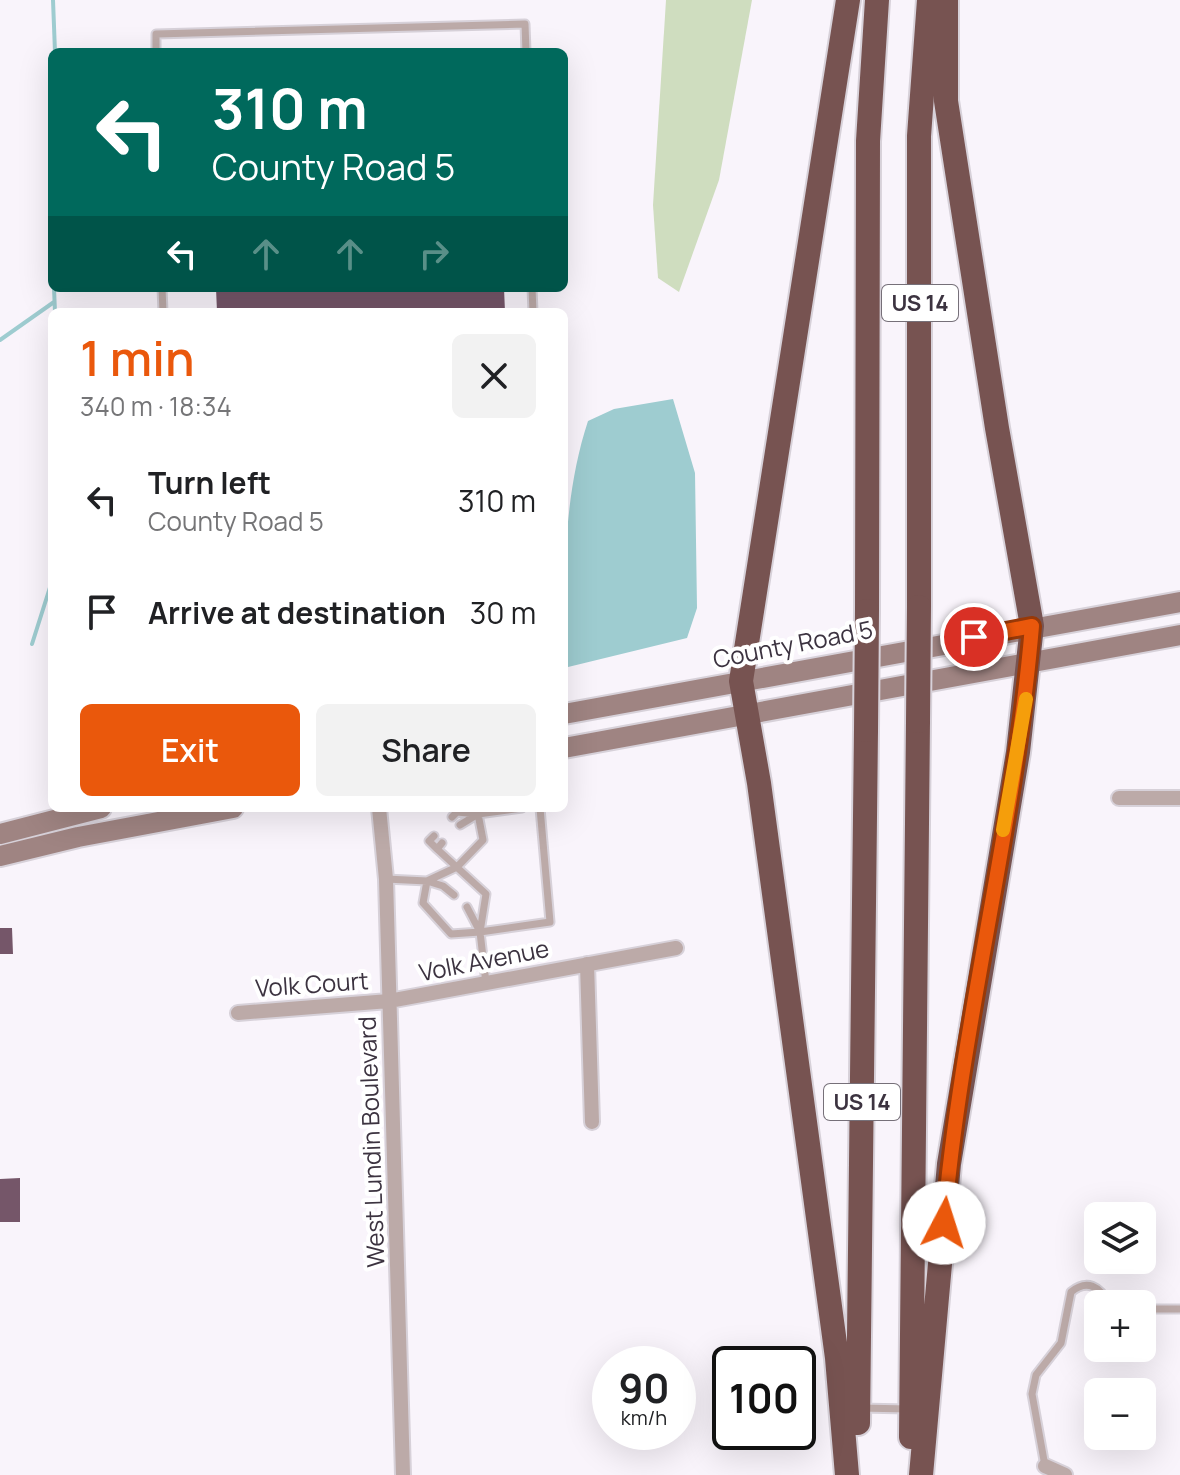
<!DOCTYPE html>
<html lang="en">
<head>
<meta charset="utf-8">
<style>
	:root { --surface:#fff; --page:#f2f2f2; --text:#202124; --muted:#757577; --accent:#ea580c }
	body { margin:0; font-family:Manrope,sans-serif; background:var(--page); color:var(--text); height:100vh; display:flex; flex-direction:column; font-size:30px; white-space:nowrap }
	* { box-sizing:border-box; margin:0 }
	p { font-size:26px; color:var(--muted) }
	.icon { flex:none; width:44px; height:44px; fill:none; stroke:currentColor; stroke-width:2; stroke-linecap:round; stroke-linejoin:round }
	.map { position:relative; flex:1; overflow:hidden }
	.details { position:absolute; left:48px; top:308px; width:520px; height:504px; display:flex; flex-direction:column; background:var(--surface); border-radius:12px; box-shadow:0 8px 32px #0002 }
	.details>* { flex:none }
	.top-card { position:absolute; left:48px; top:48px; width:520px; height:244px; border-radius:12px; box-shadow:0 8px 32px #0002; background:#00695c; color:#fff; overflow:hidden }
	.fabs { position:absolute; left:1084px; top:1202px; display:grid; gap:16px }
	.fabs a { display:grid; place-items:center; width:72px; height:72px; border-radius:12px; background:var(--surface); box-shadow:0 8px 32px #0002; font-size:40px }
	.speed { position:absolute; left:592px; top:1346px; display:flex; gap:16px; font-size:40px; font-weight:700; text-align:center }
	.speed>* { display:grid; place-content:center; width:104px; height:104px; border-radius:50%; background:var(--surface); box-shadow:0 8px 32px #0002; line-height:1 }
	.speed small { font-size:20px; font-weight:400 }
	.speed .limit { border:4px solid #111; border-radius:12px; background:#fff; color:#111 }
	.pin { position:absolute; display:grid; place-items:center; width:68px; height:68px; color:#fff; margin:-34px; border:4px solid #fff; border-radius:50%; box-shadow:0 2px 8px #0007 }
	.me { position:absolute; width:88px; margin:-44px; rotate:5deg; stroke-linejoin:round; filter:drop-shadow(0 0 6px #0008) }
	.turn { display:flex; align-items:center; gap:28px; height:168px; padding:0 32px; font-size:36px }
	.turn .icon { width:104px; height:104px; stroke-width:2.5 }
	.turn b { display:block; font-size:56px; line-height:68px }
	.lanes { display:flex; align-items:center; height:76px; padding:0 32px; background:#0003; justify-content:center; gap:40px; direction:ltr }
	.lanes .off { opacity:.35 }
	.round { display:grid; place-items:center; flex:none; width:84px; height:84px; border-radius:12px; background:var(--page) }
	.head { display:flex; align-items:center; justify-content:space-between; height:136px; padding:0 32px }
	h1 { font-size:48px; font-weight:600; line-height:60px; color:var(--accent) }
	.cta { display:flex; gap:16px; margin-top:auto; padding:16px 32px }
	.cta a { flex:1; height:92px; border-radius:12px; background:var(--accent); color:#fff; font-size:32px; font-weight:600; line-height:92px; text-align:center }
	.cta a+a { background:var(--page); color:var(--text) }
	ul { padding:0; list-style:none }
	li { display:flex; align-items:center; gap:24px; height:112px; padding:0 32px }
	li div { flex:1 }
	li b { display:block; font-size:30px }
	li em { font-style:normal }
	.map>svg:first-child { display:block }
	.green { fill:#cfddbf }
	.water { fill:#9eccd0 }
	.lines { fill:none; stroke-linecap:round; stroke-linejoin:round }
	.stream { stroke:#9eccd0; stroke-width:4 }
	.building { fill:#755669 }
	.lane-casing { stroke:#d7d1d9; stroke-width:11 }
	.street-casing { stroke:#d7d1d9; stroke-width:18 }
	.secondary-casing { stroke:#d7d1d9; stroke-width:24 }
	.highway-casing { stroke:#d7d1d9; stroke-width:28 }
	.lane { stroke:#bcaaa8; stroke-width:7 }
	.street { stroke:#bcaaa8; stroke-width:14 }
	.secondary { stroke:#9f8482; stroke-width:20 }
	.highway { stroke:#775351; stroke-width:24 }
	.highway-bridge-casing { stroke:#d7d1d9; stroke-width:28; stroke-linecap:butt }
	.highway-bridge { stroke:#775351; stroke-width:24 }
	.route-casing { stroke:#983908; stroke-width:20 }
	.route { stroke:#ea580c; stroke-width:14 }
	.slow { stroke:#f59e0b; stroke-width:14 }
	.labels { text-anchor:middle; stroke-width:8; stroke-linejoin:round; paint-order:stroke }
	.shield { fill:#fff; stroke:#767079; stroke-width:2 }
	.shield-label { font-size:22px; font-weight:bold; fill:#3c3340 }
	.street-label { font-size:24px; fill:#3c3340; stroke:#fff }
</style>
</head>
<body>
<div class="map">
<svg width="1180" height="1475" viewBox="0 0 1180 1475">
	<rect width="100%" height="100%" fill="#f9f4fb"/>
	<path class="green" d="M666 0H752L719 180 679 292 658 278 653 205Z"/>
	<path class="water" d="M673 399 695 473 697 608 687 638 564 668C564 586 562 500 588 421L614 409Z"/>
	<g class="lines">
		<path class="stream" d="M53 0 55 52
			M54 288 55 312
			M0 340 54 302
			M32 644 52 581"/>
	</g>
	<path class="building" d="M216 288H504L505 312H217Z
		M0 928H12L13 954H0Z
		M20 1178V1222H0V1179Z"/>
	<g class="lines">
		<defs>
			<path id="lane" d="M156 52V34L525 24 526 52
				M162 288 163 312
				M532 288 533 312
				M452 817 457 812 478 814 483 840 457 867 427 881 443 886 454 895
				M460 825 478 814 522 808
				M434 836 429 841 437 849
				M442 843 437 849 486 894 480 932 467 907
				M386 879 427 881 423 903 451 934 480 932
				M486 983 480 932 550 922 540 808
				M1142 1309H1180
				M860 1408 908 1409
				M1045 1466 1032 1394 1036 1375 1061 1343 1071 1292C1087 1279 1100 1286 1108 1304"/>
			<path id="street" d="M1119 798H1180
				M379 808 386 879 403 1475
				M587 964 592 1122
				M238 1013 389 1001 676 948
				M1045 1466 1065 1475"/>
			<path id="secondary" d="M564 714 1180 602
				M564 748 1180 635
				M0 834 101 808
				M0 856 78 837 233 808"/>
			<path id="highway" d="M919 607V136L929 0
				M867 611 868 141 877 0
				M858 1423 866 730
				M911 1437 918 721
				M847 1475 837 1358 759 783 741 681 848 0
				M921 1475 949 1164 1018 752 1032 626 997 428 946 101V0"/>
		</defs>
		<use href="#lane" class="lane-casing"/>
		<use href="#street" class="street-casing"/>
		<use href="#secondary" class="secondary-casing"/>
		<use href="#highway" class="highway-casing"/>
		<use href="#lane" class="lane"/>
		<use href="#street" class="street"/>
		<use href="#secondary" class="secondary"/>
		<use href="#highway" class="highway"/>
		<defs>
			<path id="highway-bridge" d="M918 721 919 607
				M866 730 867 611"/>
		</defs>
		<use href="#highway-bridge" class="highway-bridge-casing"/>
		<use href="#highway-bridge" class="highway-bridge"/>
	</g>
	<g class="lines">
		<defs>
			<path id="route" d="M944 1223C961 1023 1015 827 1032 626L974 637"/>
		</defs>
		<use href="#route" class="route-casing"/>
		<use href="#route" class="route"/>
		<path class="slow" d="M1003 830 1026 699"/>
	</g>
	<g class="labels">
		<g class="shield">
			<rect x="882" y="285" width="76" height="36" rx="6"/>
			<rect x="824" y="1084" width="76" height="36" rx="6"/>
		</g>
		<g class="shield-label">
			<text x="920" y="311">US 14</text>
			<text x="862" y="1110">US 14</text>
		</g>
		<g class="street-label">
			<text transform="translate(793 645) rotate(-11)" y="8">County Road 5</text>
			<text transform="translate(484 961) rotate(-11)" y="8">Volk Avenue</text>
			<text transform="translate(312 985) rotate(-4)" y="8">Volk Court</text>
			<text transform="translate(372 1142) rotate(-92)" y="8">West Lundin Boulevard</text>
		</g>
	</g>
</svg>
<div class="fabs">
<a><svg class="icon" aria-label="layers" viewBox="0 0 24 24"><path d="M12 4l9 5-9 5-9-5zM3 14l9 5 9-5"/></svg></a>
<a>+</a>
<a>−</a>
</div>
<div class="speed"><div>90<small>km/h</small></div><div class="limit">100</div></div>
<div class="pin" style="left:974px;top:637px;background:#d93025"><svg class="icon" aria-label="arrive" viewBox="0 0 24 24"><path d="M6 21V4h12l-3 4 3 4H6"/></svg></div>
<svg class="me" style="left:944px;top:1223px" viewBox="-20 -20 40 40"><circle r="19" fill="#fff"/><path d="M0-13L10 11 0 6-10 11z" fill="#ea580c"/></svg>
<div class="top-card">
<div class="turn"><svg class="icon" aria-label="left" viewBox="0 0 24 24"><path d="M17 20v-9H6M10 6l-5 5 5 5"/></svg><div><b>310 m</b>County Road 5</div></div>
<div class="lanes"><svg class="icon" aria-label="left" viewBox="0 0 24 24"><path d="M17 20v-9H6M10 6l-5 5 5 5"/></svg><svg class="icon off" aria-label="ahead" viewBox="0 0 24 24"><path d="M12 20V5M6 11l6-6 6 6"/></svg><svg class="icon off" aria-label="ahead" viewBox="0 0 24 24"><path d="M12 20V5M6 11l6-6 6 6"/></svg><svg class="icon off" aria-label="right" viewBox="0 0 24 24"><path d="M7 20v-9h11M14 6l5 5-5 5"/></svg></div>
</div>
<section class="details">
<div class="head"><div><h1>1 min</h1><p>340 m · 18:34</p></div><a class="round"><svg class="icon" aria-label="close" viewBox="0 0 24 24"><path d="M6 6l12 12M18 6L6 18"/></svg></a></div>
<ul>
<li><svg class="icon" aria-label="left" viewBox="0 0 24 24"><path d="M17 20v-9H6M10 6l-5 5 5 5"/></svg><div><b>Turn left</b><p>County Road 5</p></div><em>310 m</em></li>
<li><svg class="icon" aria-label="arrive" viewBox="0 0 24 24"><path d="M6 21V4h12l-3 4 3 4H6"/></svg><div><b>Arrive at destination</b></div><em>30 m</em></li>
</ul>
<div class="cta"><a>Exit</a><a>Share</a></div>
</section>
</div>
</body>
</html>
